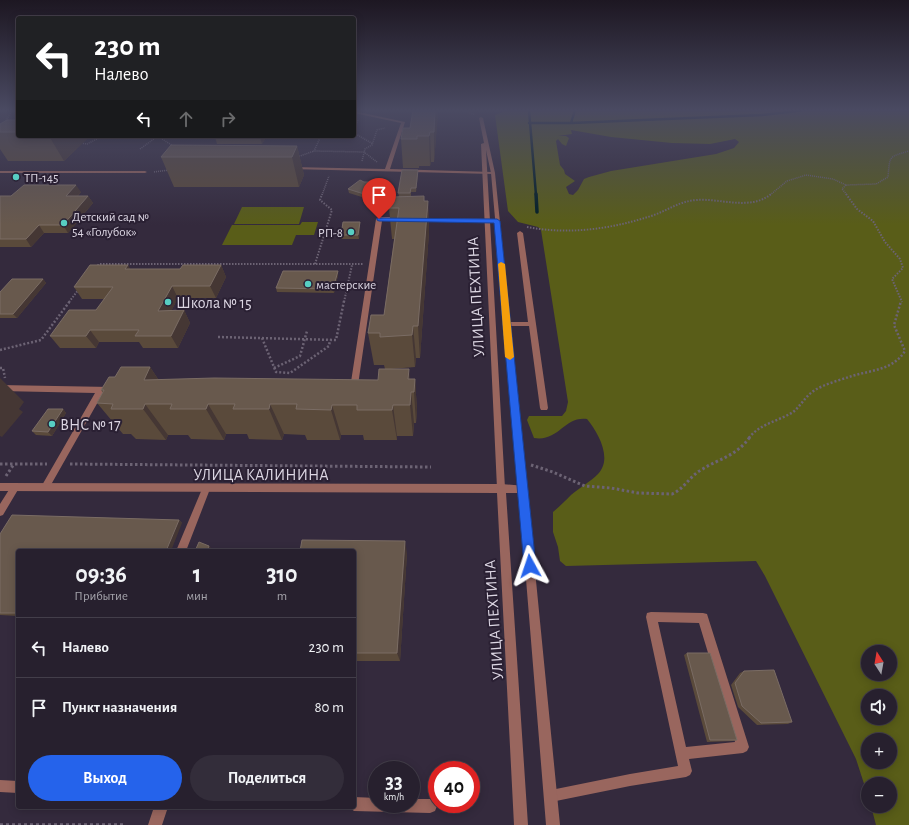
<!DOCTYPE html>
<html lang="ru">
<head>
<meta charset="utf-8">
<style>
	:root { --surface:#27202e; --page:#332d3a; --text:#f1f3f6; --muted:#a4a3aa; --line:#433e4a; --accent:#2563eb }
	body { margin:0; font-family:"Alegreya Sans",sans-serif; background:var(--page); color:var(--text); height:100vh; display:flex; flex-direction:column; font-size:15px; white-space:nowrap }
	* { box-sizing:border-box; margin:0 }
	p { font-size:13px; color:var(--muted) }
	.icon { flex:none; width:22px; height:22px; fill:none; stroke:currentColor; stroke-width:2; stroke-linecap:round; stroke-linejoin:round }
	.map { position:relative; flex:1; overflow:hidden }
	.panel { position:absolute; left:16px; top:549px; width:340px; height:260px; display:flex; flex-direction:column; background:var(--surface); border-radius:4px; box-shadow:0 2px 10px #0003,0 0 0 1px var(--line) }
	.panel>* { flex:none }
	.top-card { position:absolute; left:16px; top:16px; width:340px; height:122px; border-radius:4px; box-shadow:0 2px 10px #0003,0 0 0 1px var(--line); background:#202124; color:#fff; overflow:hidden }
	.needle { width:26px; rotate:349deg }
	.controls { position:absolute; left:861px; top:645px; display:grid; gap:8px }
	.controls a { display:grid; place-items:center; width:36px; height:36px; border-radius:50%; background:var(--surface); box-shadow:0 2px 10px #0003,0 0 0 1px var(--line); font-size:20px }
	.speed { position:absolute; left:368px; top:761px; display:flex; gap:8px; font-size:20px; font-weight:700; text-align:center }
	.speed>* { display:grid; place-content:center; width:52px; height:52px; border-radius:50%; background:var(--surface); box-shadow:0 2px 10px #0003,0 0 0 1px var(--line); line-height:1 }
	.speed small { font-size:10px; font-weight:400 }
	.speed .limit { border:6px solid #d22; background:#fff; color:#111 }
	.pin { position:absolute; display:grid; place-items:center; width:34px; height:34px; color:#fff; margin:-41px -17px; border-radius:50% 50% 50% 0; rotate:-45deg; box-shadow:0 0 4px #0007 }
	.pin .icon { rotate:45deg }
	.me { position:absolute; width:44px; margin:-22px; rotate:355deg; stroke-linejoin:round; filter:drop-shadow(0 0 3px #0008) }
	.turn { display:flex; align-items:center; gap:14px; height:84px; padding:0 12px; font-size:18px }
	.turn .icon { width:52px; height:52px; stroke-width:2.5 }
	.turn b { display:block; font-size:28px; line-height:34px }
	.lanes { display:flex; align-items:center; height:38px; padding:0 12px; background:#0003; justify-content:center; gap:20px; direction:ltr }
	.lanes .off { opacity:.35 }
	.eta { display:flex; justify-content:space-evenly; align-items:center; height:68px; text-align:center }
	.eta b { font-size:24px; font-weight:700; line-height:28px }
	.button { display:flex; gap:8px; margin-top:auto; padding:8px 12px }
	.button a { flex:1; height:46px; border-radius:24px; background:var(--accent); color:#fff; font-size:16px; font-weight:700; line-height:46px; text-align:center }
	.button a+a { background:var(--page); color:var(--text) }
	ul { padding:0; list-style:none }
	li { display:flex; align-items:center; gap:12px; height:60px; padding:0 12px; border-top:1px solid var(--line) }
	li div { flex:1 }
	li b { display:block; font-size:15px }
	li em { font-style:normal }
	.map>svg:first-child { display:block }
	.green { fill:#595d18; fill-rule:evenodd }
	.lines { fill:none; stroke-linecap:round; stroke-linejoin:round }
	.stream-far1 { stroke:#021e25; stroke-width:2.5 }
	.stream { stroke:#021e25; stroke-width:3.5 }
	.path-far4 { stroke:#6c6374; stroke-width:1.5; stroke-dasharray:1 1; stroke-linecap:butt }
	.path-far3 { stroke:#6c6374; stroke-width:2; stroke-dasharray:1.5 1.5; stroke-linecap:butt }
	.path-far2 { stroke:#6c6374; stroke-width:2.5; stroke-dasharray:2 2; stroke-linecap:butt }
	.path-far1 { stroke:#6c6374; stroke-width:3; stroke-dasharray:2.5 2.5; stroke-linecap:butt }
	.path { stroke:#6c6374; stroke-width:3.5; stroke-dasharray:3 3; stroke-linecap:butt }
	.service { fill:#99665e; fill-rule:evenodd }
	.minor { fill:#99665e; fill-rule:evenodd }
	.tertiary { fill:#99665e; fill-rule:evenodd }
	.wall { fill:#5a4a3b }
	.shaded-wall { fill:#453734 }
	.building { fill:#68594d; stroke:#7a6c64 }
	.route { fill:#2563eb; stroke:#184099 }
	.slow { fill:#f59e0b }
	.poi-dot { fill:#57cec2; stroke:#2a2033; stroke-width:1.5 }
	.labels { text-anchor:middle; stroke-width:4; stroke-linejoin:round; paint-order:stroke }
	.far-poi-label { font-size:13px; fill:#dcd6e3; stroke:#2a2033; text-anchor:start }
	.street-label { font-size:16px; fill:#dcd6e3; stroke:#2a2033 }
	.poi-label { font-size:16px; fill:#dcd6e3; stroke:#2a2033; text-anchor:start }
</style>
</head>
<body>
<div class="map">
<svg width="909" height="825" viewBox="0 0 909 825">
	<rect width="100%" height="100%" fill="#342a3d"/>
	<path class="green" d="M508 110 909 111V825H876L871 806H890V784H868V796L856 759 765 576 756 561 566 566 560 561 558 547 553 532V512C559 507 565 501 571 495 579 488 590 482 598 474 613 459 598 432 587 419 564 416 559 442 534 438L527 420 529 416H562L566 411 568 402 541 230 538 227 518 222 508 211 495 115ZM571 130 611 137 672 143 710 144 735 139 739 142 734 148 716 154 611 171 589 177 584 179 578 190 573 195 569 194 566 187 575 181 565 174 564 170 560 165 556 141 558 139 562 144 566 146 569 138 566 136H558L572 134ZM868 652H890V674H868ZM868 696H890V718H868ZM868 740H890V762H868Z
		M242 207H304L299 224H234Z
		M302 222H318L314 235H296L292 245H222L232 225H300Z"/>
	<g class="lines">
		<path class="stream-far1" d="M529 110 536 195
			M529 123H571L575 110
			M571 123 761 115 805 110"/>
		<path class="stream" d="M536 194 537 212"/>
		<path class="path-far4" d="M464 110 475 115
			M6 121 12 110
			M354 130 358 120
			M354 133 373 144
			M157 136 175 147
			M321 136 314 151 364 152 377 162
			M79 143 87 144 103 136
			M140 149 158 136
			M297 157 314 151
			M362 161 365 149 372 145 377 130 385 128
			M154 172 169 170
			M846 185 842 189 847 195
			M322 195 329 176
			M770 195 787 181 806 175 833 179 846 185 876 184 888 177C890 156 888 157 909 151"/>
		<path class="path-far3" d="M846 194 857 209 873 221 885 242 900 259 903 268 892 279 902 302
			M527 227C569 235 611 229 651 216 667 211 679 201 697 200 720 198 751 211 771 194
			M315 264 332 210 320 200 322 194
			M96 268 99 264H363
			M69 302 79 289
			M344 302 352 265"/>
		<path class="path-far2" d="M218 337 336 340 344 301
			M262 338 276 372 290 373 329 346 330 340
			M0 350 41 340 70 301
			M0 368H3L5 378
			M274 368 300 356 307 331
			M749 438C759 424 779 421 793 412 801 406 805 396 815 390 825 384 840 380 852 376 872 370 893 370 905 351L894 325 901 301"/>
		<path class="path-far1" d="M0 464H47
			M70 464 431 467
			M531 465 553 472 585 486 611 488 638 493 672 494C684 489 690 476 701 470 720 458 735 457 750 437
			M6 476 14 464"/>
		<path class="path" d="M0 825H126"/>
		<path class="service" d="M354 111 405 122 390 169 493 172 495 173 493 174 290 169V167H292L385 169 401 123 354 113Z
			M0 171H145L147 172 145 173H0Z
			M379 217H400L403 219 400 221H382L358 385 357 387 349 388 345 385 346 383 351 382 376 219Z
			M418 218 497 219 500 221 497 223 416 221V219Z
			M520 231 523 233 548 408 547 410H541L540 408 529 326H506L503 324 506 322H528L517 233Z
			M0 385 111 387 115 390 111 393H103L48 490 45 491 42 490 41 487 95 393 0 391Z
			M15 484 18 485 19 488 3 515 0 516V504L12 485Z
			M206 485 209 486 210 489 186 551H176L202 489 203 486Z
			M651 612 703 613 707 614 749 747 747 751 743 753 689 759 692 771 690 775 686 777 630 786 551 802 546 801 545 796 546 791 551 790 630 774 678 766 646 617 647 613ZM658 622 699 623 735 742 686 747Z
			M0 780 18 781V793L0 792Z
			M354 797 377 798V804H411V799H430L435 801 437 806 435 811 430 813 354 811 349 807H354Z
			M154 807H168L162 825H148Z"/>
		<path class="minor" d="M481 117 483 118 495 173 527 489 526 492 523 493 520 492 519 489 491 173 486 150 505 488 504 491 501 492 498 491 497 488 481 144 484 143 479 118Z"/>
		<path class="tertiary" d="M0 483 501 484 526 486 527 489 560 825H546L519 493H506L528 825H514L497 493 0 491Z"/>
	</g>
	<path class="wall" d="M413 110H438L434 162H431L430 166H419V168H403L401 139 410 128Z
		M18 120V136H90L64 161H8L0 149V124Z
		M215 136H267L262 144H217L215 137Z
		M297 146 304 175 299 187H174L161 157Z
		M418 174 416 192H411V196L424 201H428L429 232 420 358H416L415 367 391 369 410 379H415L417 410 416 423H414L413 436H397V440H364L363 435H341L340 440H307L305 435 284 434 282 440 249 439 247 434H226L224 440 191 439 188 435H168L166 440 136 439 131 434H123L97 403 103 393 101 390 150 367 158 379 378 380 385 369 384 365H374L368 333 384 315 394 239H392L389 208 399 196 398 193Z
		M364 182 383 185 378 202 349 193 348 189Z
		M81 192 78 196H88L93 203 68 233H44L31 247H0V196H11Z
		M360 222V225L359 239H341V235Z
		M221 265 226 277 216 298H178L171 311 184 310 190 323 178 348H143L139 342H99L96 348H60L50 336 96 310 104 299H82L74 287 130 269H180Z
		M338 271V275L334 293 277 292 276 288Z
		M43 279 46 283 17 318H0V292Z
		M63 409 66 413 52 436 36 435 32 431Z
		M179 520 182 523 18 551V616L0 615V534Z
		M354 551 407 553 400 661H354Z
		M687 653 737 740 733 741 707 742 684 655Z
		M744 671 792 722 788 724 757 725 738 707 731 685 740 673Z"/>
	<path class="shaded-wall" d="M435 110H438V114L434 162V132Z
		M430 132 431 162 430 166 429 136Z
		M49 136H90L64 161Z
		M261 136H267L262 144 260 137Z
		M297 146 304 175 299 187 292 157Z
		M418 170V174L416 192V188Z
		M383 182V185L378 202 377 198Z
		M76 185 81 192 70 204 66 196Z
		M88 196 93 203 68 233 63 225Z
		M424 196 426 226 428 201 429 232 420 358 418 326Z
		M360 222V225L359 239 358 235Z
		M39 225 44 233 31 247 26 239Z
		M128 265 135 277 125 269Z
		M221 265 226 277 216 298 210 286Z
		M338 271V275L334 293 333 289Z
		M43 279 46 283 17 318 13 314Z
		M172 286 178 298 165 323 158 311Z
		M184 310 190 323 178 348 171 336Z
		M413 326 416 358 415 367 412 335Z
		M90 330 99 342 96 348 86 336Z
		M150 367 171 399 144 380Z
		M409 369 414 423 413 436 410 405 408 379Z
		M0 378 24 402 19 409 23 412 2 437 0 436Z
		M415 379 417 410 416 423 414 392Z
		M145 404 168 435 166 440 143 409Z
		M208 404 226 434 224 440 206 409Z
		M270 404 284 434 282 440 269 409Z
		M332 405 341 435 340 440 331 410Z
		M393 405 397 436V440L392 410Z
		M63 409 66 413 52 436 48 432Z
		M179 520 182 523 171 551H166Z
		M405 541 407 553 400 661 397 653Z
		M209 546 212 549 211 551H207Z"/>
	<path class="building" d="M413 110H435L434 132H430L429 136H417V139H401L403 128H410Z
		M7 120H18V132H0V124Z
		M215 136H261L260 137H215Z
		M171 145 297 146 292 157H161Z
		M402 170H418L416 188H411L410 193H398Z
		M360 180 364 182H383L377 198 348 189Z
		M24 185H76L66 196H88L63 225H39L26 239H0V196H11Z
		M424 196V201H428L418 326H413L412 335 380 337V333H368L371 315H384L399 208H389L391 197Z
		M343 222H360L358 235H341Z
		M90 265H128L125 269H180L183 265H221L210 286H172L158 311 184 310 171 336H135L139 330H90L86 336H50L69 310H96L113 287H74Z
		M283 271H338L333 289 276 288Z
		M12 279H43L13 314H0V292Z
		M121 367H150L144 380 214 378 378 380 379 369H409L408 379H415L414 392H411L410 405H393L392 410H357V405H332L331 410 296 409 297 404H270L269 409H233L235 404H208L206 409H170L172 404H145L143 409H111L113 404 97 403 104 390H101L109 377H115Z
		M48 409H63L48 432 32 431Z
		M12 515 179 520 166 551H18V613H0V534Z
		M302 540 405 541 397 653H354V551H300Z
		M199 542 209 546 207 551H195Z
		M687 653H710L737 740H710Z
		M774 670 792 722 761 723 742 706 735 683 744 671Z"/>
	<linearGradient id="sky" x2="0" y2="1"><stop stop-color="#1d1722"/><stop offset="0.49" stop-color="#4a4a62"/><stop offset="1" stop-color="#4a4a62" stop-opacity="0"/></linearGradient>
	<rect width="909" height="225" fill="url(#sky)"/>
	<path class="route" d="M377 218 497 219 500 221 536 566 534 570 530 571 526 570 524 566 494 223 379 221 377 220Z"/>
	<path class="slow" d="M501 262 505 264 514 357 510 360 505 357 498 264Z"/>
	<g class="poi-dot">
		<circle cx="16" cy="177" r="4"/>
		<circle cx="64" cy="223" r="4"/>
		<circle cx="351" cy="232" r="4"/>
		<circle cx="308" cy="284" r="4"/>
		<circle cx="168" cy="302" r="4"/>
		<circle cx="52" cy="424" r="4"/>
	</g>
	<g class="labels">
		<g class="far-poi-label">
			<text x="24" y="182">ТП-145</text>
			<text x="72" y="221">Детский сад №<tspan x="72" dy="15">54 «Голубок»</tspan></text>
			<text x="343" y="237" text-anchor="end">РП-8</text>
			<text x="316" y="289">мастерские</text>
		</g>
		<g class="street-label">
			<text transform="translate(475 297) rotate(-93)" y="6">УЛИЦА ПЕХТИНА</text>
			<text x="261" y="480">УЛИЦА КАЛИНИНА</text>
			<text transform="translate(493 620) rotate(-94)" y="6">УЛИЦА ПЕХТИНА</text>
		</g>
		<g class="poi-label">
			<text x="176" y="308">Школа № 15</text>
			<text x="60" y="430">ВНС № 17</text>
		</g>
	</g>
</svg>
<div class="controls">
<a><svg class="needle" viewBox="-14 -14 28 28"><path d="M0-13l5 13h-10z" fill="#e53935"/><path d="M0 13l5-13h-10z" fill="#a4a3aa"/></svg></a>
<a><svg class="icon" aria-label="sound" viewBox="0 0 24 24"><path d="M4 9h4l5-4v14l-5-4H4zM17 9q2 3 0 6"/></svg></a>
<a>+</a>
<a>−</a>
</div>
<div class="speed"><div>33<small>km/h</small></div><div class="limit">40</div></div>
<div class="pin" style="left:379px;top:219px;background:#d93025"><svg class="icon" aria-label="arrive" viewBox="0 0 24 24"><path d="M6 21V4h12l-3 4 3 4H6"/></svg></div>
<svg class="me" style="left:530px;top:566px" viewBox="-20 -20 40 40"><path d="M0-17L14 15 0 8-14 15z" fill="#2563eb" stroke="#fff" stroke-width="4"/></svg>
<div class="top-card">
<div class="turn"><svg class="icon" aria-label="left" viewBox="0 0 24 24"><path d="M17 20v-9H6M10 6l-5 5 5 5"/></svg><div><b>230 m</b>Налево</div></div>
<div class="lanes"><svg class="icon" aria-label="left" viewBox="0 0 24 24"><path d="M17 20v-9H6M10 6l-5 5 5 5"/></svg><svg class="icon off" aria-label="ahead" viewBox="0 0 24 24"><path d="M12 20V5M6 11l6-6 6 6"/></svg><svg class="icon off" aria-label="right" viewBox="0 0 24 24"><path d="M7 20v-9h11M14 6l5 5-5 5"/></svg></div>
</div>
<section class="panel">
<div class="eta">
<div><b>09:36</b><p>Прибытие</p></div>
<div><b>1</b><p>мин</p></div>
<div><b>310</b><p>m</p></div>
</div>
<ul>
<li><svg class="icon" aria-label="left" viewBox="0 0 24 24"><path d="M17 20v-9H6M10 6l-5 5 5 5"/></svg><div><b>Налево</b></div><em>230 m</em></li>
<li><svg class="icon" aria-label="arrive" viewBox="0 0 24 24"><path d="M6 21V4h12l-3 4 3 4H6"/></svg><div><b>Пункт назначения</b></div><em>80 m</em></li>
</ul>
<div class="button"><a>Выход</a><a>Поделиться</a></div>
</section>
</div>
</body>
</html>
